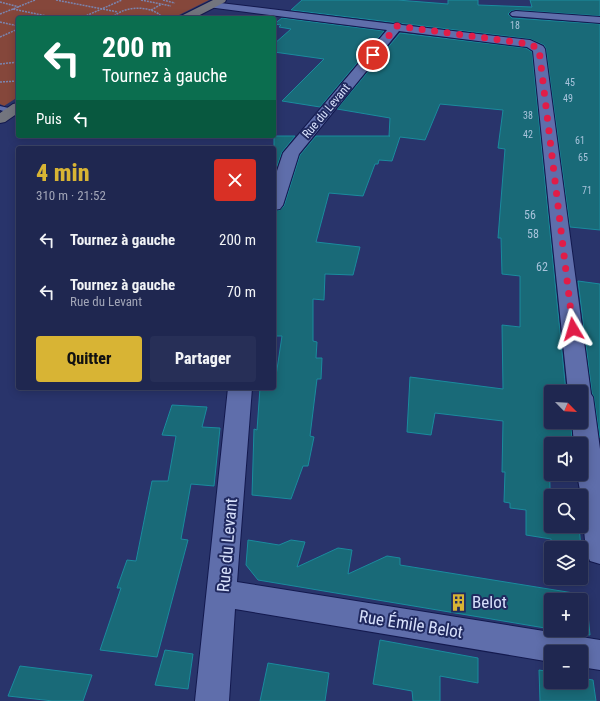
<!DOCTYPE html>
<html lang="fr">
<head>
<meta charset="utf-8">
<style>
	:root { --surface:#1f2750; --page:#272f57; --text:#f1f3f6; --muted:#a1a5b7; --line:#3c4467; --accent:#d8b434 }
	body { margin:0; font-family:"Roboto Condensed",sans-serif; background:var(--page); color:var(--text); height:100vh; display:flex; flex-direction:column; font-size:15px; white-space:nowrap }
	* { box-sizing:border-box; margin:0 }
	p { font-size:13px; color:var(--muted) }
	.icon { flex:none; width:22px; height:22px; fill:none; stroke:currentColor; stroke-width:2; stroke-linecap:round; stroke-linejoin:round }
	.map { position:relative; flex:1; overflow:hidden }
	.panel { position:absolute; left:16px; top:146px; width:260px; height:244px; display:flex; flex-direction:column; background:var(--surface); border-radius:4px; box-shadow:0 2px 10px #0003,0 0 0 1px var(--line) }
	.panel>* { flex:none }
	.hud { position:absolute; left:16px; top:16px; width:260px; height:122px; border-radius:4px; box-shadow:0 2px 10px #0003,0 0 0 1px var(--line); background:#0b6e4f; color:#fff; overflow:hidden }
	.needle { width:26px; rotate:114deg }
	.fabs { position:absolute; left:544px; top:385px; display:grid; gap:8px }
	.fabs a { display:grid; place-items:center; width:44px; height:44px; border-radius:4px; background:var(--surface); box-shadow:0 2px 10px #0003,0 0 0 1px var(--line); font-size:20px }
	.pin { position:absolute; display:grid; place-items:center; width:34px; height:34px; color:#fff; margin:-17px; border:2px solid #fff; border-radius:50%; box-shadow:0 1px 4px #0007 }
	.me { position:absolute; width:44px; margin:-22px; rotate:353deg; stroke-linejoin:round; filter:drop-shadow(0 0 3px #0008) }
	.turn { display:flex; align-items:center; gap:14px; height:84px; padding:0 20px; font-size:18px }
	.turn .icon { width:52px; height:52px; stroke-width:2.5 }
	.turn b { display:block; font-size:28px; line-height:34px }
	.then { display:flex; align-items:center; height:38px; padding:0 20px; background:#0003; gap:8px; font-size:15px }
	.round { display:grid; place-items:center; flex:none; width:42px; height:42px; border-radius:4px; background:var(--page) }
	.head { display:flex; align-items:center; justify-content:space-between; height:68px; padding:0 20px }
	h1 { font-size:24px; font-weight:800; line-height:30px; color:var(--accent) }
	.action { display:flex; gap:8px; margin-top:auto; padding:8px 20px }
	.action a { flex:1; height:46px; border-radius:4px; background:var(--accent); color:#111; font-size:16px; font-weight:800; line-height:46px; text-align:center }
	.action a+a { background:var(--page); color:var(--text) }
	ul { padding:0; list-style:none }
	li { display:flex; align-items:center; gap:12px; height:52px; padding:0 20px }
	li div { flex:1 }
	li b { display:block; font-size:15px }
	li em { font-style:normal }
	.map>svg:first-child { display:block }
	.green { fill:#85473b }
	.building { fill:#196a78; stroke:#1a8b9e }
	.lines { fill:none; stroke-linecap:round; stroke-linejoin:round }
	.lane-casing { stroke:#13194e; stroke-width:2 }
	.street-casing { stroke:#13194e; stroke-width:2 }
	.secondary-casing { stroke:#13194e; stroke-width:2 }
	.path { stroke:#7b85af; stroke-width:1.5; stroke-dasharray:2 1; stroke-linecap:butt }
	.lane { fill:#5f6eab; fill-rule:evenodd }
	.street { fill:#5f6eab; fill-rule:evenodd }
	.secondary { fill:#73757e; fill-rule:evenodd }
	.route { stroke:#e11d48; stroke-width:7; stroke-dasharray:0 12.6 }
	.labels { text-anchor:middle; stroke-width:4; stroke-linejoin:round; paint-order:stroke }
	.far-number-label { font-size:10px; fill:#a8c3db }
	.far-street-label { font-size:12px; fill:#d8e1fc; stroke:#20295f }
	.number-label { font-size:12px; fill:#a8c3db }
	.near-street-label { font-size:17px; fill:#d8e1fc; stroke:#20295f }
	.near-poi-label { font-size:17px; fill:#d8e1fc; stroke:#20295f; text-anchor:start }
</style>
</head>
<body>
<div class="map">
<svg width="600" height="701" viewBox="0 0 600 701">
	<rect width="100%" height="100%" fill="#29346b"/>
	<path class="green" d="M0 0H209L173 18H18V97L4 106 0 104Z"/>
	<path class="building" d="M302 0H397L448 4V0H478V5L532 7 530 0H600V16L516 10 511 11 508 14 512 18 600 24V230L570 227 546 49 544 45 530 39 291 10Z
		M282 18 384 31 320 107 282 101 324 59 274 52V44L291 29 279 27 281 25 274 24Z
		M400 33 526 48 532 52 566 392H551V422H571L572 444H551V451H549L551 526H579L581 548H551V539L526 535V510L510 508V503L504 502 505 472H502L503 421 435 413 431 435 407 432 410 377 503 389 502 325 520 327V276L502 274 501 238H498L505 149 498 148 503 110 440 104 425 140 400 137 392 161 379 160 378 164H375L363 196 329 193 316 242 360 247 353 275 325 274 324 300 313 299V341L317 342 316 358H322L321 379H317L310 436 314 437 308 466H303L291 499 252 495 254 429 257 430 260 388H274V376H276L282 336H274V211L280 210 284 206 300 155 316 136H390H389L390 118 337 109Z
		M274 136H295L282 152 274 175Z
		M578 281 600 284V438L594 397 592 393Z
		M172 405 207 407 202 427 220 428 214 486 191 484 181 539 188 540 157 657 100 650 121 588H117L127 560 136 561 152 481H168L176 436 162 435Z
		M248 540 279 545 291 540 305 542 297 567 338 548 352 550 348 574 387 556 400 558V565L586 595 590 635 555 630H581V600H551V629L258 580 246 565Z
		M380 640 478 658V683L440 676V701H413L412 691 373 684Z
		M165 650 193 654 188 689 155 685Z
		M268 663 329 673 325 701H260Z
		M20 666 92 675 83 701H53L8 696Z
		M539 670 551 672V682H581V678L593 680 596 701H540Z"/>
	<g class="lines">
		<defs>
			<path id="lane" d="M0 106 13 109 14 111 10 113 0 110Z"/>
			<path id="street" d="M212 2 393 24 397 23 402 25 530 40 543 46 545 49 591 394 593 397 600 449V564L590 561 586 552 581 496 577 474H581V444H574L572 422H581V392H568L533 51 527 47 399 31 299 154 283 205 280 209 274 210V180L283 153 387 30 208 7 207 5 208 3Z
				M516 11 600 17V23L512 16 510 14 512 12Z
				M228 388H252L237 582 600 640V670L581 667V652H551V662L235 609 229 701H195Z"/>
			<path id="secondary" d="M213 0H226L225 2 194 18H179L181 16Z
				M18 103V113L5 122 0 123V113L13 104Z"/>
		</defs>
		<use href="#lane" class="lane-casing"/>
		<use href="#street" class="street-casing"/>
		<use href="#secondary" class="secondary-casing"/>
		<path class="path" d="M35 0 13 9 56 18
			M56 0 118 12
			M141 0 171 6
			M163 0 175 3
			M0 2 19 7
			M151 10 162 4
			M0 14 13 9
			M81 18 122 0
			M112 18C123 6 148 5 160 15L158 18
			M0 22 18 26
			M0 37 18 29
			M0 64 18 62
			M0 82 18 81"/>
		<use href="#lane" class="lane"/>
		<use href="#street" class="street"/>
		<use href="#secondary" class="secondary"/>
	</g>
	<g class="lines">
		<path class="route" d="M373 55 397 26 530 44 539 49 573 329"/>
	</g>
	<defs>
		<symbol id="building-bare" viewBox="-9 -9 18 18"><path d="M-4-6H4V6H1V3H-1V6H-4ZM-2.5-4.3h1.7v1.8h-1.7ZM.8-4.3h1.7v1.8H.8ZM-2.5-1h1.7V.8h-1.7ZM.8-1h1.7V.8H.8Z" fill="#d8b434" stroke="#20295f" stroke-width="2.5" paint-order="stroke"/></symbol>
	</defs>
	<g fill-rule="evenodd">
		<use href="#building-bare" x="446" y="590" width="25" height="25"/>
	</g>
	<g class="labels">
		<g class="far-number-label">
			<text x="515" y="29">18</text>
			<text x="570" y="86">45</text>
			<text x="568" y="102">49</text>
			<text x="528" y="119">38</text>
			<text x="528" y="138">42</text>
			<text x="580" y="144">61</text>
			<text x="583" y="161">65</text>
			<text x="587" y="194">71</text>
		</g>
		<g class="far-street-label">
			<text transform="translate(326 111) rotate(-50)" y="4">Rue du Levant</text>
		</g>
		<g class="number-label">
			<text x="530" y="219">56</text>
			<text x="533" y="238">58</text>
			<text x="542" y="271">62</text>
		</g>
		<g class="near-street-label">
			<text transform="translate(227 545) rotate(-85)" y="6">Rue du Levant</text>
			<text transform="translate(411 624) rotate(9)" y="6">Rue Émile Belot</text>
		</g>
		<g class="near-poi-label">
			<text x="472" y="608">Belot</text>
		</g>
	</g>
</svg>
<div class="fabs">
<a><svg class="needle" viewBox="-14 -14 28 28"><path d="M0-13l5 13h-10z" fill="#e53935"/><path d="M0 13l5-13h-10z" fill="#a1a5b7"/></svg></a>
<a><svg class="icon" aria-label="sound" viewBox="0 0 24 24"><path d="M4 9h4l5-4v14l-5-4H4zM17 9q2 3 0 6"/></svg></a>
<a><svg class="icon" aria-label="search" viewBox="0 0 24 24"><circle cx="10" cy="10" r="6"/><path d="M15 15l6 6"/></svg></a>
<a><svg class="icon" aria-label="layers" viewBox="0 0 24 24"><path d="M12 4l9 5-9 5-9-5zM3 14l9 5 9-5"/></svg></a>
<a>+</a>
<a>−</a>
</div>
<div class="pin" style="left:373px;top:55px;background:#d93025"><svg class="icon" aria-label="arrive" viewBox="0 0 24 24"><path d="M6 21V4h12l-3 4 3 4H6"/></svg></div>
<svg class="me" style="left:573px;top:329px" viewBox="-20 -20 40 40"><path d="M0-17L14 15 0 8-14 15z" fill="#e11d48" stroke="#fff" stroke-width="4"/></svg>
<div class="hud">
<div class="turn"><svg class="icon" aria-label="left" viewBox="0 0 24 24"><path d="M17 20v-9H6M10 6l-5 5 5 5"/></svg><div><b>200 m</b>Tournez à gauche</div></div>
<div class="then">Puis<svg class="icon" aria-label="left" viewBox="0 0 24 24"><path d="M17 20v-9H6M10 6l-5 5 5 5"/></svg></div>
</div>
<section class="panel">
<div class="head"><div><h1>4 min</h1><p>310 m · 21:52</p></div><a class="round" style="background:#d93025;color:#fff"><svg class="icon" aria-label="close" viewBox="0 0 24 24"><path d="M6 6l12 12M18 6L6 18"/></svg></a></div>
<ul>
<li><svg class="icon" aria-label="left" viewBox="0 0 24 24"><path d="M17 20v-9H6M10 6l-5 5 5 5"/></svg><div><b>Tournez à gauche</b></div><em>200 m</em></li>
<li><svg class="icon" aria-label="left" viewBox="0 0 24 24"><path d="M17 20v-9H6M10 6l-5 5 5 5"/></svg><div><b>Tournez à gauche</b><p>Rue du Levant</p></div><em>70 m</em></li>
</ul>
<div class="action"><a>Quitter</a><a>Partager</a></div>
</section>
</div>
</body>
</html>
